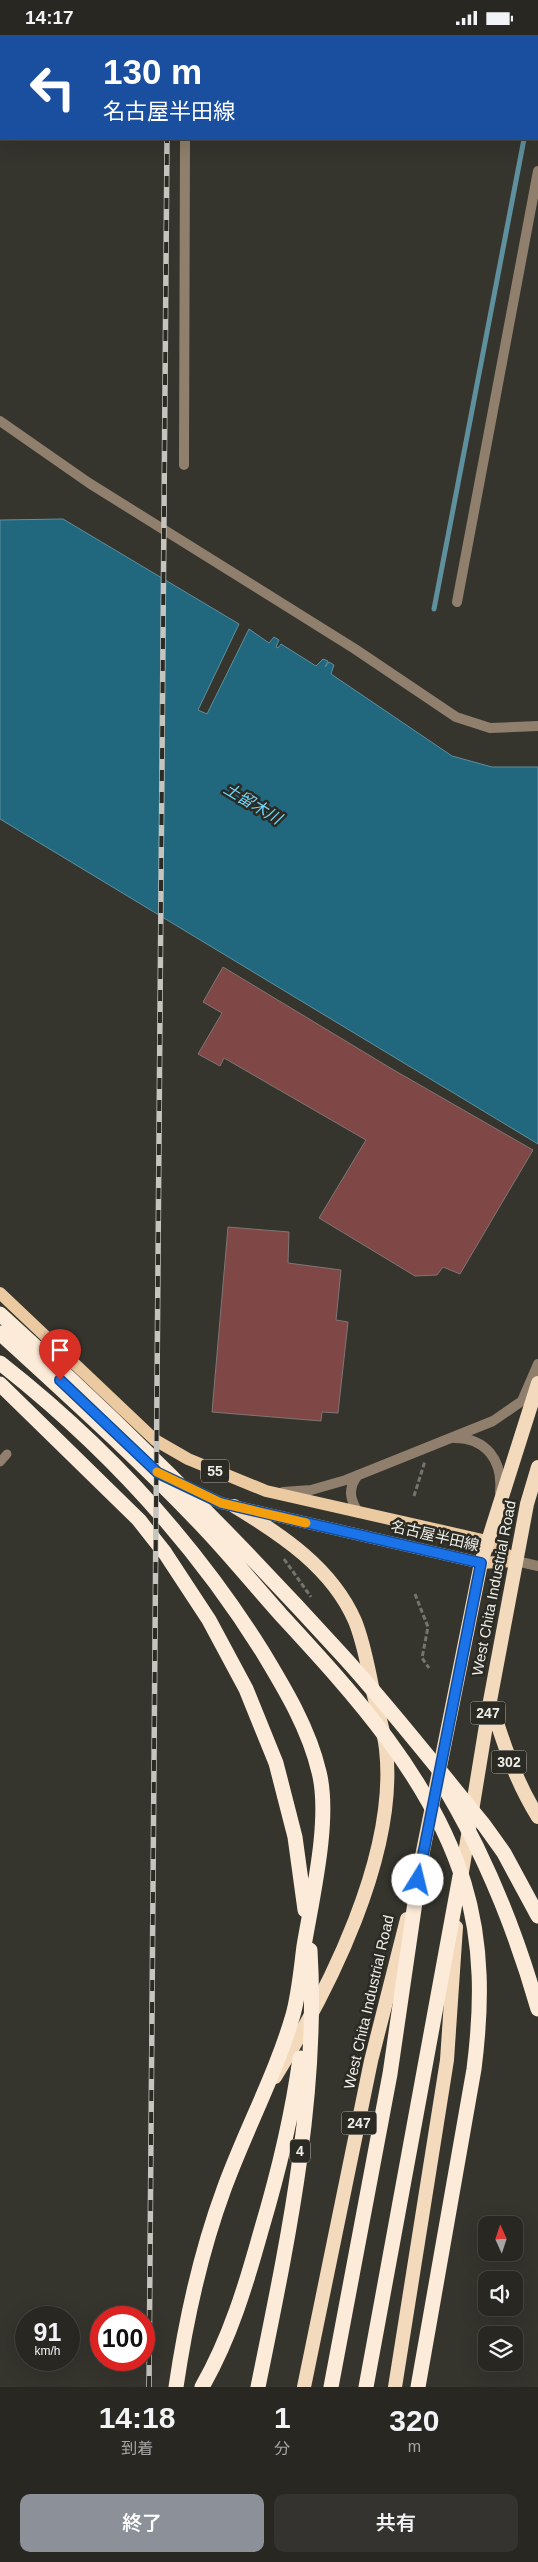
<!DOCTYPE html>
<html lang="ja">
<head>
<meta charset="utf-8">
<style>
	:root { --surface:#282722; --page:#34332f; --text:#f1f3f6; --muted:#a5a5a5; --line:#444440; --accent:#8c9099 }
	body { margin:0; font-family:Helvetica,"Noto Sans JP",sans-serif; background:var(--page); color:var(--text); height:100vh; display:flex; flex-direction:column; font-size:19px; white-space:nowrap }
	* { box-sizing:border-box; margin:0 }
	p { font-size:16px; color:var(--muted) }
	.icon { flex:none; width:28px; height:28px; fill:none; stroke:currentColor; stroke-width:2; stroke-linecap:round; stroke-linejoin:round }
	.map { position:relative; height:2352px; overflow:hidden }
	.sheet { display:flex; flex-direction:column; background:var(--surface); flex:1 }
	.sheet>* { flex:none }
	.hud { position:absolute; left:0px; top:0px; width:539px; height:105px; box-shadow:0 5px 20px #0002,0 0 0 1px var(--line); background:#1a4fa0; color:#fff; overflow:hidden }
	.needle { width:32px; rotate:357deg }
	.controls { position:absolute; left:478px; top:2181px; display:grid; gap:10px }
	.controls a { display:grid; place-items:center; width:45px; height:45px; border-radius:10px; background:var(--surface); box-shadow:0 5px 20px #0002,0 0 0 1px var(--line); font-size:25px }
	.speed { position:absolute; left:15px; top:2271px; display:flex; gap:10px; font-size:25px; font-weight:700; text-align:center }
	.speed>* { display:grid; place-content:center; width:65px; height:65px; border-radius:50%; background:var(--surface); box-shadow:0 5px 20px #0002,0 0 0 1px var(--line); line-height:1 }
	.speed small { font-size:12px; font-weight:400 }
	.speed .limit { border:8px solid #d22; background:#fff; color:#111 }
	.pin { position:absolute; display:grid; place-items:center; width:42px; height:42px; color:#fff; margin:-51px -21px; border-radius:50% 50% 50% 0; rotate:-45deg; box-shadow:0 0 5px #0007 }
	.pin .icon { rotate:45deg }
	.me { position:absolute; width:55px; margin:-28px; rotate:9deg; stroke-linejoin:round; filter:drop-shadow(0 0 4px #0008) }
	.turn { display:flex; align-items:center; gap:18px; height:105px; padding:0 20px; font-size:22px }
	.turn .icon { width:65px; height:65px; stroke-width:2.5 }
	.turn b { display:block; font-size:35px; line-height:42px }
	.eta { display:flex; justify-content:space-evenly; align-items:center; height:85px; text-align:center }
	.eta b { font-size:30px; font-weight:600; line-height:35px }
	.cta { display:flex; gap:10px; margin-top:auto; padding:10px 20px }
	.cta a { flex:1; height:58px; border-radius:10px; background:var(--accent); color:#fff; font-size:20px; font-weight:600; line-height:58px; text-align:center }
	.cta a+a { background:var(--page); color:var(--text) }
	.status { display:flex; justify-content:space-between; align-items:center; height:35px; padding:0 25px; background:var(--surface); direction:ltr }
	.status svg { height:14px; fill:currentColor }
	.map>svg:first-child { display:block }
	.water { fill:#21677e; stroke:#5e909e }
	.lines { fill:none; stroke-linecap:round; stroke-linejoin:round }
	.stream { stroke:#5e909e; stroke-width:5 }
	.building { fill:#7f4746; stroke:#807676 }
	.path { stroke:#75746e; stroke-width:3; stroke-dasharray:5 2.5; stroke-linecap:butt }
	.service { stroke:#8f7f6c; stroke-width:9 }
	.minor { stroke:#8f7f6c; stroke-width:10 }
	.tertiary { stroke:#8f7f6c; stroke-width:10 }
	.primary { stroke:#ebc9a1; stroke-width:12 }
	.trunk { stroke:#f4dabc; stroke-width:14 }
	.motorway { stroke:#fcebd8; stroke-width:15 }
	.rail-casing { stroke:#c5c4bf; stroke-width:5.5 }
	.rail { stroke:#2b2a23; stroke-width:4; stroke-dasharray:11; stroke-linecap:butt }
	.route-casing { stroke:#114b97; stroke-width:12 }
	.route { stroke:#1a73e8; stroke-width:9 }
	.slow { stroke:#f59e0b; stroke-width:9 }
	.labels { text-anchor:middle; stroke-width:5; stroke-linejoin:round; paint-order:stroke }
	.shield { fill:#2b2a23; stroke:#b4b3ae; stroke-width:1 }
	.shield-label { font-size:14px; font-weight:bold; fill:#eeeee9 }
	.street-label { font-size:15px; fill:#eeeee9; stroke:#2b2a23 }
	.water-label { font-size:16px; font-style:italic; fill:#71d5fa; stroke:#2b2a23 }
</style>
</head>
<body>
<div class="status"><b>14:17</b><svg viewBox="0 0 49 12"><path d="M0 12V9h3v3zM5 12V6h3v6zM10 12V3h3v9zM15 12V0h3v12zM26 1h20v11H26zM47 4h2v5h-2z"/></svg></div>
<div class="map">
<svg width="538" height="2352" viewBox="0 0 538 2352">
	<rect width="100%" height="100%" fill="#35342d"/>
	<path class="water" d="M63 484 239 589 198 675 207 679 249 594 269 608 274 602 279 605 276 612 278 613 281 609 316 631 323 624 328 626 325 632 329 627 334 630 331 639 452 721 492 732H538V1109L0 784V485Z"/>
	<g class="lines">
		<path class="stream" d="M538 33V30
			M434 574 524 104"/>
	</g>
	<path class="building" d="M223 932 392 1034 533 1115 460 1239 443 1232 437 1240 415 1241 319 1183 366 1105 224 1023 220 1031 198 1019 222 978 203 967Z
		M228 1192 289 1197 288 1228 341 1235 336 1285 348 1287 338 1378 322 1377 321 1386 212 1377Z"/>
	<g class="lines">
		<path class="path" d="M414 1461 425 1426
			M284 1524 311 1562
			M415 1559 428 1592 422 1623 429 1633"/>
		<path class="service" d="M0 1427 7 1419"/>
		<path class="minor" d="M185 1V0
			M0 386 89 448 355 614 456 682 490 693 538 691
			M184 430 185 104
			M457 567 538 136"/>
		<path class="tertiary" d="M454 1403C486 1403 503 1425 500 1457
			M358 1440C348 1453 349 1464 359 1478
			M283 1457 311 1455 346 1445 493 1386 522 1366 538 1329
			M516 1526 538 1531"/>
		<path class="primary" d="M0 1258 155 1405 188 1424 266 1456 487 1506 516 1526
			M182 1450 221 1468 481 1528 516 1526"/>
		<path class="trunk" d="M234 1471C282 1500 332 1533 355 1586 364 1608 368 1633 373 1656 377 1675 384 1695 386 1714 398 1819 329 1955 275 2042
			M491 1669C504 1710 516 1747 538 1782
			M419 1836 481 1528 538 1348
			M461 1843 490 1666 527 1469 538 1432
			M304 2352 371 2026 407 1884
			M395 2352 447 2025 456 1892"/>
		<path class="motorway" d="M0 1279C120 1387 234 1501 343 1621 392 1675 437 1733 484 1790L504 1818 538 1881
			M0 1298C71 1363 143 1428 209 1498 234 1525 257 1553 282 1581 354 1659 432 1744 464 1848 483 1910 482 1971 474 2034L418 2352
			M0 1328C102 1408 193 1506 262 1616 285 1654 309 1694 319 1737 331 1784 312 1863 304 1911 301 1934 299 1958 293 1980 276 2039 245 2096 224 2154 200 2219 186 2284 176 2352
			M0 1349 139 1485 165 1518 209 1585 246 1654 276 1728 295 1802 305 1875
			M446 1755C487 1824 516 1897 538 1974
			M202 2352C230 2303 246 2250 261 2196 278 2139 292 2082 300 2023
			M258 2352C287 2209 319 2062 310 1915
			M331 2352 390 2039 421 1826
			M366 2352 460 1841"/>
		<defs>
			<path id="rail" d="M168 1V0
				M149 2352 167 104"/>
		</defs>
		<use href="#rail" class="rail-casing"/>
		<use href="#rail" class="rail"/>
	</g>
	<g class="lines">
		<defs>
			<path id="route" d="M60 1345 158 1438 221 1468 481 1528 418 1845"/>
		</defs>
		<use href="#route" class="route-casing"/>
		<use href="#route" class="route"/>
		<path class="slow" d="M157 1437 221 1468 306 1488"/>
	</g>
	<g class="labels">
		<g class="shield">
			<rect x="201" y="1424.5" width="28" height="23" rx="4"/>
			<rect x="470.5" y="1666.5" width="35" height="23" rx="4"/>
			<rect x="491.5" y="1715.5" width="35" height="23" rx="4"/>
			<rect x="341.5" y="2076.5" width="35" height="23" rx="4"/>
			<rect x="290" y="2104.5" width="20" height="23" rx="4"/>
		</g>
		<g class="shield-label">
			<text x="215" y="1441">55</text>
			<text x="488" y="1683">247</text>
			<text x="509" y="1732">302</text>
			<text x="359" y="2093">247</text>
			<text x="300" y="2121">4</text>
		</g>
		<g class="street-label">
			<text transform="translate(435 1501) rotate(13)" y="5">名古屋半田線</text>
			<text transform="translate(494 1553) rotate(-79)" y="5">West Chita Industrial Road</text>
			<text transform="translate(369 1967) rotate(-77)" y="5">West Chita Industrial Road</text>
		</g>
		<g class="water-label">
			<text transform="translate(253 768) rotate(31)" y="6">土留木川</text>
		</g>
	</g>
</svg>
<div class="controls">
<a><svg class="needle" viewBox="-14 -14 28 28"><path d="M0-13l5 13h-10z" fill="#e53935"/><path d="M0 13l5-13h-10z" fill="#a5a5a5"/></svg></a>
<a><svg class="icon" aria-label="sound" viewBox="0 0 24 24"><path d="M4 9h4l5-4v14l-5-4H4zM17 9q2 3 0 6"/></svg></a>
<a><svg class="icon" aria-label="layers" viewBox="0 0 24 24"><path d="M12 4l9 5-9 5-9-5zM3 14l9 5 9-5"/></svg></a>
</div>
<div class="speed"><div>91<small>km/h</small></div><div class="limit">100</div></div>
<div class="pin" style="left:60px;top:1345px;background:#d93025"><svg class="icon" aria-label="arrive" viewBox="0 0 24 24"><path d="M6 21V4h12l-3 4 3 4H6"/></svg></div>
<svg class="me" style="left:418px;top:1845px" viewBox="-20 -20 40 40"><circle r="19" fill="#fff"/><path d="M0-13L10 11 0 6-10 11z" fill="#1a73e8"/></svg>
<div class="hud">
<div class="turn"><svg class="icon" aria-label="left" viewBox="0 0 24 24"><path d="M17 20v-9H6M10 6l-5 5 5 5"/></svg><div><b>130 m</b>名古屋半田線</div></div>
</div>
</div>
<section class="sheet">
<div class="eta">
<div><b>14:18</b><p>到着</p></div>
<div><b>1</b><p>分</p></div>
<div><b>320</b><p>m</p></div>
</div>
<div class="cta"><a>終了</a><a>共有</a></div>
</section>
</body>
</html>
